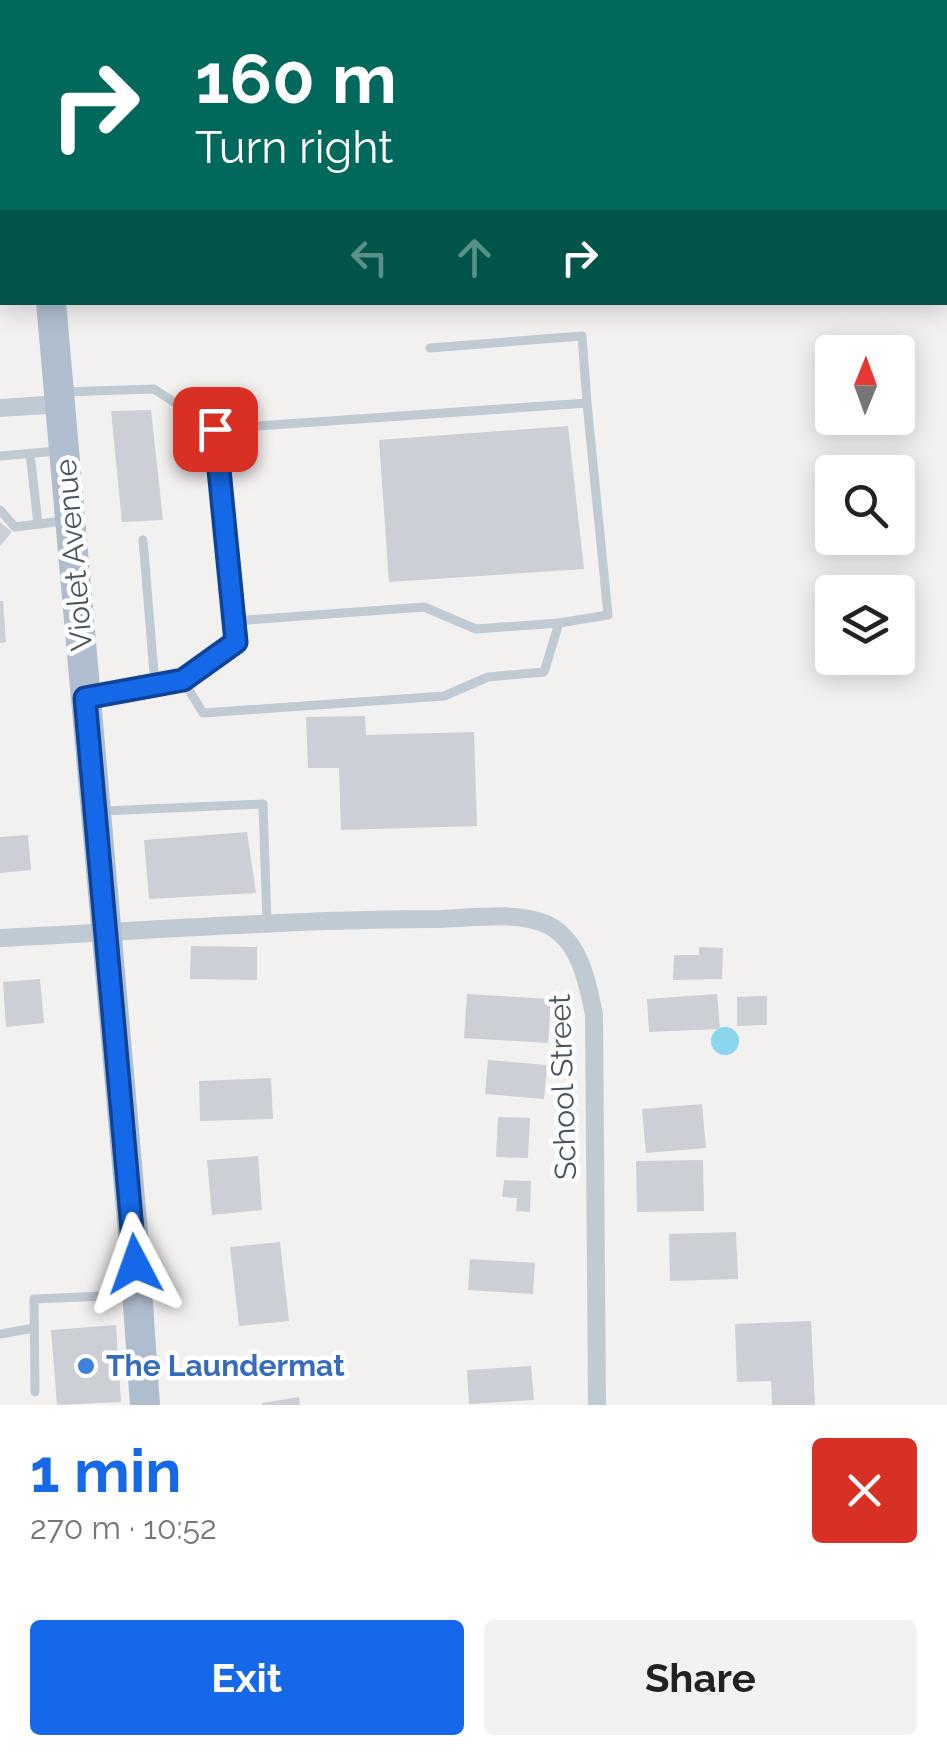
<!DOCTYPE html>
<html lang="en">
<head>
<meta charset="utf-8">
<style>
	:root { --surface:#fff; --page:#f2f2f2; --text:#222; --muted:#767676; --accent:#1569e8 }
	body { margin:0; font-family:Raleway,sans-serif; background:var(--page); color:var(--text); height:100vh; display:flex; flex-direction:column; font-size:38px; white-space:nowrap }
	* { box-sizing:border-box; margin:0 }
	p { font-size:32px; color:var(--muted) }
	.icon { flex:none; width:55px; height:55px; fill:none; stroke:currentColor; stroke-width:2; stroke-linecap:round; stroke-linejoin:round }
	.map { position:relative; height:1405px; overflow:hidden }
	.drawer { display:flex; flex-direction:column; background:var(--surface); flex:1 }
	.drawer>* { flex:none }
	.guide { position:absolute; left:0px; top:0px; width:948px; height:305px; box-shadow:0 5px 25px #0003; background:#00695c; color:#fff; overflow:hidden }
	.needle { width:65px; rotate:1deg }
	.controls { position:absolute; left:815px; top:335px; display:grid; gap:20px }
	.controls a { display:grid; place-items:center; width:100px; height:100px; border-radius:10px; background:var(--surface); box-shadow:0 5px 25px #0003; font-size:50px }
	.pin { position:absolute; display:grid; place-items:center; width:85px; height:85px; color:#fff; margin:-42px; border-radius:20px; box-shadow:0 5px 15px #0006 }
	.me { position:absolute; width:110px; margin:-55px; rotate:356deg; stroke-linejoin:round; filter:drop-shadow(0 0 8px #0008) }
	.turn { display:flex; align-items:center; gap:35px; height:210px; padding:0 30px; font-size:45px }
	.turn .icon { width:130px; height:130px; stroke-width:2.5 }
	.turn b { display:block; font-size:70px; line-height:85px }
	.lanes { display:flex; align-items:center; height:95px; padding:0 30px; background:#0003; justify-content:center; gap:50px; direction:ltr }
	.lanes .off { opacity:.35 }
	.round { display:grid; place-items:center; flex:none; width:105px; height:105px; border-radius:10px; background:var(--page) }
	.headline { display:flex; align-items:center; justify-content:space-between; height:170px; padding:0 30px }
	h1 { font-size:60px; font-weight:700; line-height:75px; color:var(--accent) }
	.button { display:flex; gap:20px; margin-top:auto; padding:20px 30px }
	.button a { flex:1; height:115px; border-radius:10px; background:var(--accent); color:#fff; font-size:40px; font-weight:700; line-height:115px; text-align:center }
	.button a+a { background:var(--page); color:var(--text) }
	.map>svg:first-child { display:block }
	.water { fill:#8ad6ee }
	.building { fill:#cccfd5 }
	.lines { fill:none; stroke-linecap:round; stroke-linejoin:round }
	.service { stroke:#c0cad2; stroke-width:9 }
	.minor { stroke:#c0cad2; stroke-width:18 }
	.primary { stroke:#afbecf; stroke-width:30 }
	.route-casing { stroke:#0e4497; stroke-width:25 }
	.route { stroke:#1569e8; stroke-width:18 }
	.shop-dot { fill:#3f7fe0; stroke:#fff; stroke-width:4 }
	.labels { text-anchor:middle; stroke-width:9; stroke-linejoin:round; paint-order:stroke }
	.street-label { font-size:30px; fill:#47535e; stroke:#fff }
	.shop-label { font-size:30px; font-weight:bold; fill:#366cbe; stroke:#fff; text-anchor:start }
</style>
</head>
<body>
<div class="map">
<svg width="947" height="1405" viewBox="0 0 947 1405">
	<rect width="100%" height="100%" fill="#f3f0f0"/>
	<path class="water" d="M711 1041a14 14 0 1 1 28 0a14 14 0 1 1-28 0Z"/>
	<path class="building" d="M151 410 163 520 122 522 111 411Z
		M568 426 584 569 389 582 379 440Z
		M0 522 12 532 0 546Z
		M0 601H3L6 642 0 643Z
		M365 716 366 735 474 732 477 826 341 830 339 768H308L306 717Z
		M247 832 256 893 149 899 144 840Z
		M28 835 31 870 0 873V837Z
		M191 946 257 947V980L190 979Z
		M699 947 723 948 722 979 673 980 674 955H699Z
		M40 979 44 1023 6 1027 3 982Z
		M467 994 551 999 548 1043 464 1038Z
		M717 994 720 1029 649 1032 647 999Z
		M767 996V1025L737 1026V997Z
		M488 1060 547 1065 544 1099 485 1094Z
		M271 1078 273 1119 200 1121 199 1081Z
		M702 1104 706 1148 646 1153 642 1109Z
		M498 1117 530 1118 528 1158 496 1157Z
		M258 1156 262 1210 212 1215 207 1160Z
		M703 1160 704 1211 637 1212 636 1161Z
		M504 1180 531 1181 530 1212 516 1211 517 1198 502 1197Z
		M736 1232 738 1279 670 1281 669 1234Z
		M280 1242 289 1321 239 1326 230 1247Z
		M470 1259 535 1263 533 1294 468 1290Z
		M811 1321 815 1405H772L771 1381 737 1382 735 1324Z
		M116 1325 121 1402 57 1405 51 1330Z
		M531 1366 534 1400 469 1404 467 1370Z
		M299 1397 300 1405H262V1403Z"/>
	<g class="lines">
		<path class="service" d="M430 348 582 336 587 403
			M63 392 154 389 215 429 236 643 183 680 89 697
			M30 453 38 524
			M0 456 57 451
			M0 510 15 527 63 521
			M143 540 155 685
			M234 621 424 607 476 629 559 623
			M183 680 203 713 444 696 488 677 544 672 559 623 608 615 587 403 215 429
			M103 811 263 804 267 923
			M0 1334 34 1328
			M35 1392 34 1299 130 1295"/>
		<path class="minor" d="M0 408 61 404
			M0 938C146 931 294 919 440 919 472 918 516 911 546 924 580 940 587 981 594 1014L597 1405"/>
		<path class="primary" d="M14 0V2
			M51 302 133 1233 145 1405"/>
	</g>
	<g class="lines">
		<defs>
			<path id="route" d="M135 1264 85 698 183 680 236 642 215 429"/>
		</defs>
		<use href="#route" class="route-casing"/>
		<use href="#route" class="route"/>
	</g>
	<circle class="shop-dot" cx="86" cy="1366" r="10"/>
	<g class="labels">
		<g class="street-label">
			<text transform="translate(74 555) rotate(-95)" y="10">Violet Avenue</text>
			<text transform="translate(563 1087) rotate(-92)" y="10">School Street</text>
		</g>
		<g class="shop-label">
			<text x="106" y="1376">The Laundermat</text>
		</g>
	</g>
</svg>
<div class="controls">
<a><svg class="needle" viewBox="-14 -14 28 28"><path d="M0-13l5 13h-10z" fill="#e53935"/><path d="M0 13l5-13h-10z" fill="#767676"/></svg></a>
<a><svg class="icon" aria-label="search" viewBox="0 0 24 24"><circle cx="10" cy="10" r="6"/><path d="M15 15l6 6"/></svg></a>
<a><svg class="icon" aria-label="layers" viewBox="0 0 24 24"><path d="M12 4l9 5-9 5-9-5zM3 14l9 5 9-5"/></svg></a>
</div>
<div class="pin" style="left:215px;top:429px;background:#d93025"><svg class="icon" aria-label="arrive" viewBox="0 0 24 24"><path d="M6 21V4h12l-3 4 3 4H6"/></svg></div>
<svg class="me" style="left:135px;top:1264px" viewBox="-20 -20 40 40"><path d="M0-17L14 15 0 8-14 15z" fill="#1569e8" stroke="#fff" stroke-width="4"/></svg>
<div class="guide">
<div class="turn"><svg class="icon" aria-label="right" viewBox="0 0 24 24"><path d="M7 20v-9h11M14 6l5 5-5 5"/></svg><div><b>160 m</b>Turn right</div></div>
<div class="lanes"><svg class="icon off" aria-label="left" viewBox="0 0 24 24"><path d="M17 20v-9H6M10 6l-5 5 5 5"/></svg><svg class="icon off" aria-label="ahead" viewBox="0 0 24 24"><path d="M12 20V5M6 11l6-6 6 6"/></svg><svg class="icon" aria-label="right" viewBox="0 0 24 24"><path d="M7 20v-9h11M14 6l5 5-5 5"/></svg></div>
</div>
</div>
<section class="drawer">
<div class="headline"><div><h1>1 min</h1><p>270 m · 10:52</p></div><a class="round" style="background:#d93025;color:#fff"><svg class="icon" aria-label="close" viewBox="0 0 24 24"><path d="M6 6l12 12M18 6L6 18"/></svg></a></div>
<div class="button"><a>Exit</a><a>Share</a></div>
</section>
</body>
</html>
